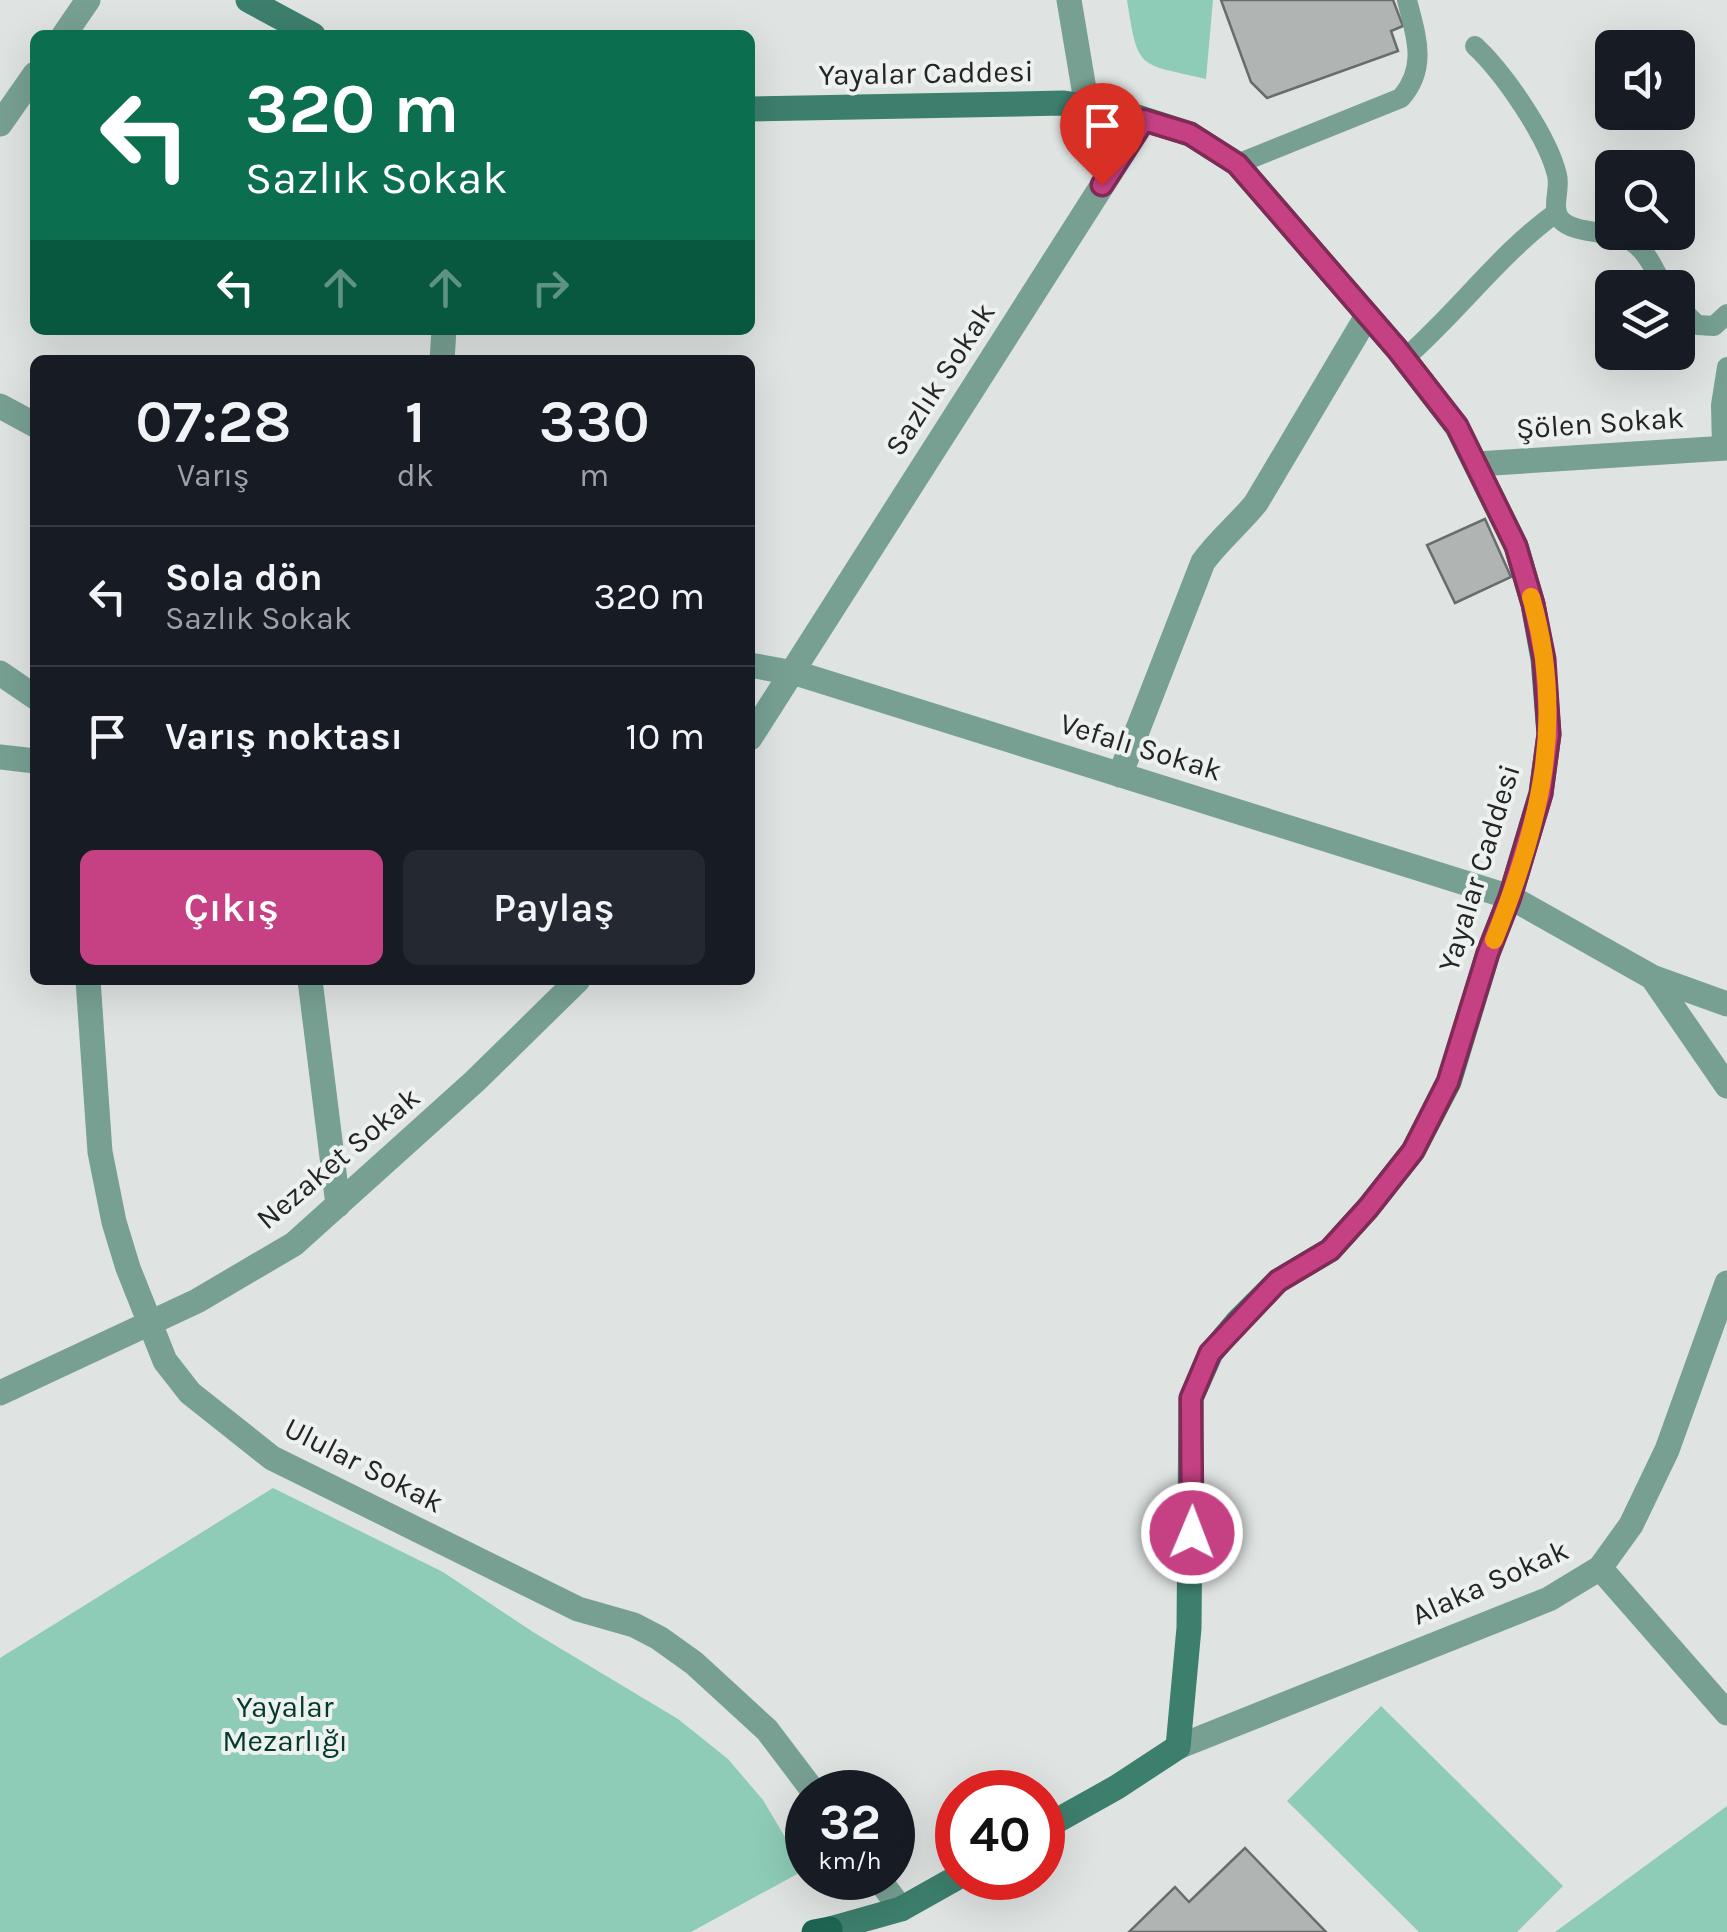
<!DOCTYPE html>
<html lang="tr">
<head>
<meta charset="utf-8">
<style>
	:root { --surface:#171b24; --page:#242831; --text:#f1f3f6; --muted:#9ea1a6; --line:#363941; --accent:#c64184 }
	body { margin:0; font-family:Karla,sans-serif; background:var(--page); color:var(--text); height:100vh; display:flex; flex-direction:column; font-size:38px; white-space:nowrap }
	* { box-sizing:border-box; margin:0 }
	p { font-size:32px; color:var(--muted) }
	.icon { flex:none; width:55px; height:55px; fill:none; stroke:currentColor; stroke-width:2; stroke-linecap:round; stroke-linejoin:round }
	.map { position:relative; flex:1; overflow:hidden }
	.details { position:absolute; left:30px; top:355px; width:725px; height:630px; display:flex; flex-direction:column; background:var(--surface); border-radius:15px; box-shadow:0 10px 40px #0002 }
	.details>* { flex:none }
	.hud { position:absolute; left:30px; top:30px; width:725px; height:305px; border-radius:15px; box-shadow:0 10px 40px #0002; background:#0b6e4f; color:#fff; overflow:hidden }
	.buttons { position:absolute; left:1595px; top:30px; display:grid; gap:20px }
	.buttons a { display:grid; place-items:center; width:100px; height:100px; border-radius:15px; background:var(--surface); box-shadow:0 10px 40px #0002; font-size:50px }
	.speed { position:absolute; left:785px; top:1770px; display:flex; gap:20px; font-size:50px; font-weight:700; text-align:center }
	.speed>* { display:grid; place-content:center; width:130px; height:130px; border-radius:50%; background:var(--surface); box-shadow:0 10px 40px #0002; line-height:1 }
	.speed small { font-size:25px; font-weight:400 }
	.speed .limit { border:15px solid #d22; background:#fff; color:#111 }
	.pin { position:absolute; display:grid; place-items:center; width:85px; height:85px; color:#fff; margin:-102px -42px; border-radius:50% 50% 50% 0; rotate:-45deg; box-shadow:0 0 10px #0007 }
	.pin .icon { rotate:45deg }
	.me { position:absolute; width:110px; margin:-55px; rotate:1deg; stroke-linejoin:round; filter:drop-shadow(0 0 8px #0008) }
	.turn { display:flex; align-items:center; gap:35px; height:210px; padding:0 50px; font-size:45px }
	.turn .icon { width:130px; height:130px; stroke-width:2.5 }
	.turn b { display:block; font-size:70px; line-height:85px }
	.lanes { display:flex; align-items:center; height:95px; padding:0 50px; background:#0003; justify-content:center; gap:50px; direction:ltr }
	.lanes .off { opacity:.35 }
	.eta { display:flex; justify-content:space-evenly; align-items:center; height:170px; text-align:center }
	.eta b { font-size:60px; font-weight:600; line-height:70px }
	.button { display:flex; gap:20px; margin-top:auto; padding:20px 50px }
	.button a { flex:1; height:115px; border-radius:15px; background:var(--accent); color:#fff; font-size:40px; font-weight:600; line-height:115px; text-align:center }
	.button a+a { background:var(--page); color:var(--text) }
	ul { padding:0; list-style:none }
	li { display:flex; align-items:center; gap:30px; height:140px; padding:0 50px; border-top:2px solid var(--line) }
	li div { flex:1 }
	li b { display:block; font-size:38px }
	li em { font-style:normal }
	.map>svg:first-child { display:block }
	.green { fill:#8eccb8 }
	.building { fill:#b0b4b3; stroke:#696c6b; stroke-width:2.5 }
	.lines { fill:none; stroke-linecap:round; stroke-linejoin:round }
	.lane { stroke:#77a093; stroke-width:20 }
	.street { stroke:#77a093; stroke-width:25 }
	.secondary { stroke:#3d7f6d; stroke-width:25 }
	.primary { stroke:#1f6453; stroke-width:25 }
	.route-casing { stroke:#812a56; stroke-width:25 }
	.route { stroke:#c64184; stroke-width:18 }
	.slow { stroke:#f59e0b; stroke-width:18 }
	.labels { text-anchor:middle; stroke-width:8; stroke-linejoin:round; paint-order:stroke }
	.street-label { font-size:30px; fill:#242525; stroke:#edf1ef }
	.park-label { font-size:30px; fill:#05392d; stroke:#edf1ef }
</style>
</head>
<body>
<div class="map">
<svg width="1727" height="1932" viewBox="0 0 1727 1932">
	<rect width="100%" height="100%" fill="#dfe3e2"/>
	<path class="green" d="M1127 0H1213L1206 79C1138 63 1138 71 1127 0Z
		M273 1488 443 1572 533 1632 678 1719 728 1759 763 1800 785 1837 799 1873 691 1932H0V1658Z
		M1381 1706 1563 1886 1517 1932H1419L1287 1801Z
		M1727 1806V1932H1555Z"/>
	<path class="building" d="M1221 0H1393L1403 26 1391 31 1398 51 1267 98 1251 82Z
		M1485 519 1511 577 1455 603 1427 545Z
		M1245 1848 1326 1932H1129L1175 1887 1189 1902Z"/>
	<g class="lines">
		<path class="lane" d="M1475 46C1504 73 1548 137 1557 175 1561 190 1550 208 1561 220 1575 235 1614 230 1634 243 1648 253 1656 273 1664 288
			M1237 164 1401 98C1428 67 1416 36 1407 0
			M1678 306 1697 325 1714 326 1727 314
			M1404 359C1458 312 1499 254 1557 212
			M1722 448 1721 405 1727 367"/>
		<path class="street" d="M1069 0 1087 107
			M64 35 88 0
			M0 124 35 74
			M442 360 444 330
			M0 406 35 425
			M1477 464 1727 448
			M750 665 799 674 1510 897 1652 977 1727 1004
			M0 673 35 697
			M750 738 1144 120
			M0 757 35 761
			M1120 775 1203 562C1219 540 1239 524 1256 503L1367 316
			M1652 977 1727 1086
			M88 980 100 1152 114 1222 128 1268 165 1361 190 1393 272 1458 578 1609 634 1625 659 1638 694 1663 767 1730 814 1792
			M310 980 338 1205
			M0 1393 197 1301 294 1244 475 1081 578 980
			M1600 1568 1727 1713
			M1178 1747 1549 1599 1600 1568 1631 1525 1667 1450 1727 1283
			M878 1878 901 1909"/>
		<path class="secondary" d="M248 0 313 35
			M750 109 1064 103 1118 111 1190 134 1237 164 1397 349 1457 427 1516 546 1533 604 1543 659 1549 734 1541 793 1510 897 1488 953 1449 1082 1413 1151 1368 1208 1330 1250 1278 1281 1238 1321 1211 1353 1191 1398 1189 1628 1178 1747 1117 1787 1042 1829
			M830 1929 901 1909 958 1877"/>
		<path class="primary" d="M814 1932 830 1929"/>
	</g>
	<g class="lines">
		<defs>
			<path id="route" d="M1102 185 1144 120 1190 134 1237 164 1397 349 1457 426 1516 546 1533 604 1544 659 1549 734 1541 794 1510 897 1488 953 1448 1082 1413 1151 1368 1208 1330 1250 1278 1281 1210 1353 1191 1398 1192 1533"/>
		</defs>
		<use href="#route" class="route-casing"/>
		<use href="#route" class="route"/>
		<path class="slow" d="M1494 940C1540 824 1567 720 1531 597"/>
	</g>
	<g class="labels">
		<g class="street-label">
			<text transform="translate(926 73) rotate(-1)" y="10">Yayalar Caddesi</text>
			<text transform="translate(940 379) rotate(-57)" y="10">Sazlık Sokak</text>
			<text transform="translate(1600 423) rotate(-4)" y="10">Şölen Sokak</text>
			<text transform="translate(1141 747) rotate(17)" y="10">Vefalı Sokak</text>
			<text transform="translate(1479 868) rotate(-73)" y="10">Yayalar Caddesi</text>
			<text transform="translate(338 1158) rotate(-40)" y="10">Nezaket Sokak</text>
			<text transform="translate(364 1465) rotate(27)" y="10">Ulular Sokak</text>
			<text transform="translate(1490 1582) rotate(-24)" y="10">Alaka Sokak</text>
		</g>
		<g class="park-label">
			<text x="285" y="1717">Yayalar<tspan x="285" dy="34">Mezarlığı</tspan></text>
		</g>
	</g>
</svg>
<div class="buttons">
<a><svg class="icon" aria-label="sound" viewBox="0 0 24 24"><path d="M4 9h4l5-4v14l-5-4H4zM17 9q2 3 0 6"/></svg></a>
<a><svg class="icon" aria-label="search" viewBox="0 0 24 24"><circle cx="10" cy="10" r="6"/><path d="M15 15l6 6"/></svg></a>
<a><svg class="icon" aria-label="layers" viewBox="0 0 24 24"><path d="M12 4l9 5-9 5-9-5zM3 14l9 5 9-5"/></svg></a>
</div>
<div class="speed"><div>32<small>km/h</small></div><div class="limit">40</div></div>
<div class="pin" style="left:1102px;top:185px;background:#d93025"><svg class="icon" aria-label="arrive" viewBox="0 0 24 24"><path d="M6 21V4h12l-3 4 3 4H6"/></svg></div>
<svg class="me" style="left:1192px;top:1533px" viewBox="-20 -20 40 40"><circle r="17" fill="#c64184" stroke="#fff" stroke-width="3"/><path d="M0-11L8 9 0 5-8 9z" fill="#fff"/></svg>
<div class="hud">
<div class="turn"><svg class="icon" aria-label="left" viewBox="0 0 24 24"><path d="M17 20v-9H6M10 6l-5 5 5 5"/></svg><div><b>320 m</b>Sazlık Sokak</div></div>
<div class="lanes"><svg class="icon" aria-label="left" viewBox="0 0 24 24"><path d="M17 20v-9H6M10 6l-5 5 5 5"/></svg><svg class="icon off" aria-label="ahead" viewBox="0 0 24 24"><path d="M12 20V5M6 11l6-6 6 6"/></svg><svg class="icon off" aria-label="ahead" viewBox="0 0 24 24"><path d="M12 20V5M6 11l6-6 6 6"/></svg><svg class="icon off" aria-label="right" viewBox="0 0 24 24"><path d="M7 20v-9h11M14 6l5 5-5 5"/></svg></div>
</div>
<section class="details">
<div class="eta">
<div><b>07:28</b><p>Varış</p></div>
<div><b>1</b><p>dk</p></div>
<div><b>330</b><p>m</p></div>
</div>
<ul>
<li><svg class="icon" aria-label="left" viewBox="0 0 24 24"><path d="M17 20v-9H6M10 6l-5 5 5 5"/></svg><div><b>Sola dön</b><p>Sazlık Sokak</p></div><em>320 m</em></li>
<li><svg class="icon" aria-label="arrive" viewBox="0 0 24 24"><path d="M6 21V4h12l-3 4 3 4H6"/></svg><div><b>Varış noktası</b></div><em>10 m</em></li>
</ul>
<div class="button"><a>Çıkış</a><a>Paylaş</a></div>
</section>
</div>
</body>
</html>
